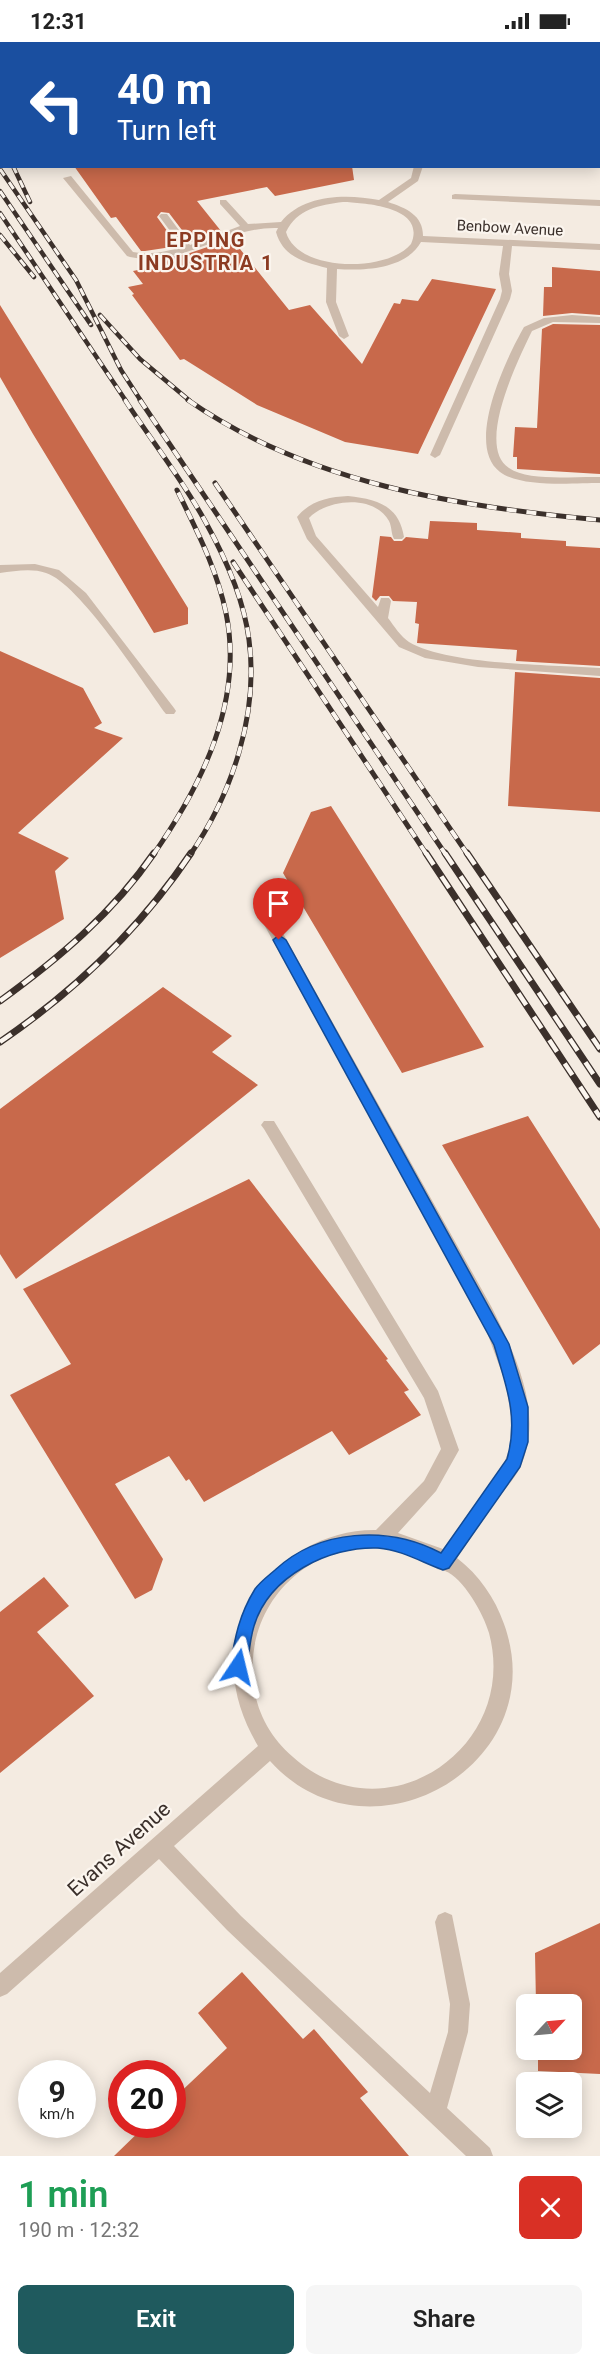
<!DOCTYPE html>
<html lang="en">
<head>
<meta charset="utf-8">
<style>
	:root { --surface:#fff; --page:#f6f6f6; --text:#222; --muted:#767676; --accent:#1f5a5e }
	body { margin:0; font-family:Roboto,sans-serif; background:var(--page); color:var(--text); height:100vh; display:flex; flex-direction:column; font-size:22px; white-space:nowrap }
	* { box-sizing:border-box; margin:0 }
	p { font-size:20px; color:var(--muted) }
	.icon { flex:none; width:33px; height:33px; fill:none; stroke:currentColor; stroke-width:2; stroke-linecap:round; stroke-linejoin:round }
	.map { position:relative; height:2114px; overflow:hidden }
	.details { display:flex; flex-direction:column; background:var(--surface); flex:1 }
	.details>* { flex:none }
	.guide { position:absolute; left:0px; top:0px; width:600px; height:126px; box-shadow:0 3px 15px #0003; background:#1a4fa0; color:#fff; overflow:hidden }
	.needle { width:39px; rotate:64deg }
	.tools { position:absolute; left:516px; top:1952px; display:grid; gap:12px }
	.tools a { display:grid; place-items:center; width:66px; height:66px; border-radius:9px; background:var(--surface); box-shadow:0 3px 15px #0003; font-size:30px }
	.speed { position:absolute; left:18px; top:2018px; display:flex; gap:12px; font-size:30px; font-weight:700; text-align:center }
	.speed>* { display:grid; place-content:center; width:78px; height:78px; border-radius:50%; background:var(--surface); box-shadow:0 3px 15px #0003; line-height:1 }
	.speed small { font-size:15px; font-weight:400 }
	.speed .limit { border:9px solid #d22; background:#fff; color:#111 }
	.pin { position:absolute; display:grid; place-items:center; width:51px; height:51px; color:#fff; margin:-62px -26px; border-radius:50% 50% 50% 0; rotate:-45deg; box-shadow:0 0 6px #0007 }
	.pin .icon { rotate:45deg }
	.me { position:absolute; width:66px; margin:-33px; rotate:10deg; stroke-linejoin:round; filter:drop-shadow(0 0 4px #0008) }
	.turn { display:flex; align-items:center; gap:21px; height:126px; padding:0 18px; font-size:27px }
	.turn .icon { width:78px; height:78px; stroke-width:2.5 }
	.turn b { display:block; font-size:42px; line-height:51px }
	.round { display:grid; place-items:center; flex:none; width:63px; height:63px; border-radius:9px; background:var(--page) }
	.overview { display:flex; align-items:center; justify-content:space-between; height:102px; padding:0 18px }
	h1 { font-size:36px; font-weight:600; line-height:45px; color:#1e9e55 }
	.primary-button { display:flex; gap:12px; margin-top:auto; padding:12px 18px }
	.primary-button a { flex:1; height:69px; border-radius:9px; background:var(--accent); color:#fff; font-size:24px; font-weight:600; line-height:69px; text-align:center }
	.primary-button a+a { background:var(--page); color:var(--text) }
	.status { display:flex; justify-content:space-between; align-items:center; height:42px; padding:0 30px; background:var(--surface); direction:ltr }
	.status svg { height:16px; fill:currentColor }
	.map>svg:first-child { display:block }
	.building { fill:#c8694b }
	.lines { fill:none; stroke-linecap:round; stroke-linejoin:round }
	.lane { fill:#cdbbac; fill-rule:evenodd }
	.rail-far2-casing { stroke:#3b302b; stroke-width:4.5 }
	.rail-far1-casing { stroke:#3b302b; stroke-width:5 }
	.rail-casing { stroke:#3b302b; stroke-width:7 }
	.rail-far2 { stroke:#fbf5ee; stroke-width:3; stroke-dasharray:8; stroke-linecap:butt }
	.rail-far1 { stroke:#fbf5ee; stroke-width:4; stroke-dasharray:10; stroke-linecap:butt }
	.rail { stroke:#fbf5ee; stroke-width:4.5; stroke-dasharray:14; stroke-linecap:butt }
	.route { fill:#1a73e8; stroke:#114b97; stroke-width:1.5 }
	.labels { text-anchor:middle; stroke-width:4.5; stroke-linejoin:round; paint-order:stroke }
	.far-street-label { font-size:15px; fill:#3b302b; stroke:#fbf5ee }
	.far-district-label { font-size:20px; font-weight:bold; letter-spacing:1.5px; fill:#8c3b22; stroke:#fbf5ee }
	.near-street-label { font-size:21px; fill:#3b302b; stroke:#fbf5ee }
</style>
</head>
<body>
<div class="status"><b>12:31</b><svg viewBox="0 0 49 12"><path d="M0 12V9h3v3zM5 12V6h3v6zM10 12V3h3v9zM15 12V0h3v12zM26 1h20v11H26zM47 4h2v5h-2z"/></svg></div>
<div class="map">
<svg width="600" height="2114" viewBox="0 0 600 2114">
	<rect width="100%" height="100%" fill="#f4ebe1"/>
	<path class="building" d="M74 124H352L354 138 275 154 267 145 197 159 221 189 191 200 169 171 161 170 157 175 178 204 145 209H141L116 175 111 176Z
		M228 198 236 208 240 207 289 268 310 263 362 322 394 261 400 262 402 257 418 259 432 237 496 247 418 412 345 400 257 363 184 317 180 318 132 253 134 252 128 245 143 242 133 229 153 225 148 219 187 212Z
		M552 225 600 229V273L572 271 543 274 544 245H552Z
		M0 263 188 566V582L154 591 33 392 0 335Z
		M553 282 600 283V432L517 427V415H513L515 385 537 386 542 287Z
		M430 479 477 481V488L521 491V496L566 499V504L600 506V624L516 619 517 608 417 601 419 582 415 581 417 560 393 559 389 554H380L376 559 372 555 380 494 391 495 394 499H402L406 495 428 497Z
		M0 609 83 646 102 681 94 686 123 696 18 791 69 816 55 829 64 877 0 916Z
		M515 630 600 636V770L508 764Z
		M331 764 484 1005 402 1031 283 831 311 770Z
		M163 945 232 994 212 1010 258 1043 16 1237 0 1212V1067Z
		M528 1074 600 1187V1302L573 1323 442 1103Z
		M249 1137 388 1317 386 1318 409 1348 404 1350 421 1373 349 1413 332 1389 204 1460 189 1437 186 1439 169 1414 115 1442 163 1517 152 1548 135 1557 10 1353 71 1322 23 1247Z
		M44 1535 69 1564 37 1590 94 1654 0 1731V1570Z
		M600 1881V2032L538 2029V2007H572V1962H536L535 1911Z
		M242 1930 303 1997 314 1987 368 2050 360 2056 409 2114H114L147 2082H172V2058L227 2006 198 1971Z"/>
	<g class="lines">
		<path class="lane" d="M414 124H423L418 139 388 160C406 166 423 173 423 194L600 202V208L512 204 509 232 512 249 510 257 440 413 435 416 430 413 500 257 502 249 499 232 503 204 421 200C406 227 365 229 337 227L336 260 349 294 344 297 339 294 326 260 327 226C304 220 283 215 276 190L278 186C226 184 183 226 130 215L127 214 63 136 71 134 133 210C150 213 165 210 182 205L159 174 161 172H167L190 203 240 184 220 162V158H226L248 182 281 180C304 152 346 152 379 158L411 136ZM343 160C366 161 427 165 411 202 387 231 297 230 286 190 297 167 319 163 343 160Z
			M455 152 600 158V164L452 157V153Z
			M572 273 600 275V281L553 280 532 289C519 316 475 404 509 426 529 440 576 434 600 435V441C574 441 521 446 500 430 464 403 507 315 524 285L544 276Z
			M348 454C376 457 399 463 404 495L402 497H394C391 492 392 485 389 479 374 452 327 457 309 476L316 494 378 565 381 556H389L391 559 388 576C394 584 401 595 409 600 446 623 554 623 600 626V634L478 625 425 616 399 605 307 497 297 475C310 459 328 455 348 454Z
			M35 522 59 528 86 551 174 666 176 669 174 672H166C143 641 79 541 46 531 32 526 15 529 0 531V523Z
			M268 872 275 877 491 1264C515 1312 545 1372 520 1426 514 1437 506 1446 498 1456 484 1476 471 1496 457 1516 479 1533 495 1556 504 1582 555 1722 369 1829 270 1719L174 1804 241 1874 430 2051 448 1990 450 1962 435 1880 438 1873 445 1870 452 1873 470 1962 468 1990 447 2066 490 2106 493 2114H466L227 1888 159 1817 7 1952 0 1955V1931L258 1704C244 1680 234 1654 234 1626 234 1550 300 1487 376 1488L424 1439 441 1407 424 1356 264 1087 261 1083 264 1079H274L438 1349 459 1408 436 1449 398 1491 443 1507 504 1422 511 1401 512 1382 506 1342 485 1285 261 877ZM372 1504 378 1507C394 1501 430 1511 437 1527 439 1528 442 1528 445 1529 463 1535 484 1573 489 1591 520 1707 384 1797 293 1715 272 1697 258 1673 254 1646 243 1570 297 1508 372 1504Z"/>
		<defs>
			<path id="rail-far2" d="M565 0 600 1
				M0 105 2 107
				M13 124 30 160
				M0 127 76 238 121 328 141 359
				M0 149 91 283
				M0 171 126 359
				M0 193 34 235
				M100 273 140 317 190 359"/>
			<path id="rail-far1" d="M125 358C151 398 182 437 205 479 225 515 244 557 249 598 259 672 232 752 190 813
				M140 358 446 813
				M188 358C307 441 458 465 600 478
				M215 441 468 813
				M233 520 427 813
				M153 813C202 743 244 659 226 571 217 527 196 487 177 448"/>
			<path id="rail" d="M426 811 600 1075
				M445 811 600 1042
				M467 811 600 1007
				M0 959C58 917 113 871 154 811
				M0 1000C76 948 140 887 191 811"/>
		</defs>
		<use href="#rail-far2" class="rail-far2-casing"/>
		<use href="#rail-far1" class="rail-far1-casing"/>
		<use href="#rail" class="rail-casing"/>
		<use href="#rail-far2" class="rail-far2"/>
		<use href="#rail-far1" class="rail-far1"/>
		<use href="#rail" class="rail"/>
	</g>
	<path class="route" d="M279 893 286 898 509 1302 528 1365V1400L520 1425 449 1526 443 1528C421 1520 402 1508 378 1506 329 1504 269 1534 254 1584 250 1597 249 1611 247 1625L244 1630 238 1633 232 1630 230 1625C235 1595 239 1573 255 1547 260 1540 268 1534 275 1528 319 1487 388 1483 441 1511L507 1417C519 1375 506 1343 494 1303L273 898Z"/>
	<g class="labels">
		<g class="far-street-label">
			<text transform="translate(510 186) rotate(3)" y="5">Benbow Avenue</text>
		</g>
		<g class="far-district-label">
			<text x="206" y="205">EPPING<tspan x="206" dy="23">INDUSTRIA 1</tspan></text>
		</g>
		<g class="near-street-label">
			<text transform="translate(119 1807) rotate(-42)" y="7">Evans Avenue</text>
		</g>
	</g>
</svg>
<div class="tools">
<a><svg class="needle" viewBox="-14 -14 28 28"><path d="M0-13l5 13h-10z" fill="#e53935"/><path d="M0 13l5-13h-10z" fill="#767676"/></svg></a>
<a><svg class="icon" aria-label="layers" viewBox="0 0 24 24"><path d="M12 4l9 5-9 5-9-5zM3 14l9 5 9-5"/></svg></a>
</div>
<div class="speed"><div>9<small>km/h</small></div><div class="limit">20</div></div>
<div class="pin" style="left:279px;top:898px;background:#d93025"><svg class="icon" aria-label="arrive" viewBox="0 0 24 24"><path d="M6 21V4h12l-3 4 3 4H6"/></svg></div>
<svg class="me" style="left:238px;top:1625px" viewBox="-20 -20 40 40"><path d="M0-17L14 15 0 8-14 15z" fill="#1a73e8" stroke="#fff" stroke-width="4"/></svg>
<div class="guide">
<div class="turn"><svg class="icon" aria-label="left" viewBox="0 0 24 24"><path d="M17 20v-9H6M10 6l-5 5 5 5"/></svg><div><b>40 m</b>Turn left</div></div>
</div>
</div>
<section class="details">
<div class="overview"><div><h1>1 min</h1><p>190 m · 12:32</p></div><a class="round" style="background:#d93025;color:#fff"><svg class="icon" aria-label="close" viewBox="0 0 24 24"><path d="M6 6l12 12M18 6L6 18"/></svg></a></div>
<div class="primary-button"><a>Exit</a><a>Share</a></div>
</section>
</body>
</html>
